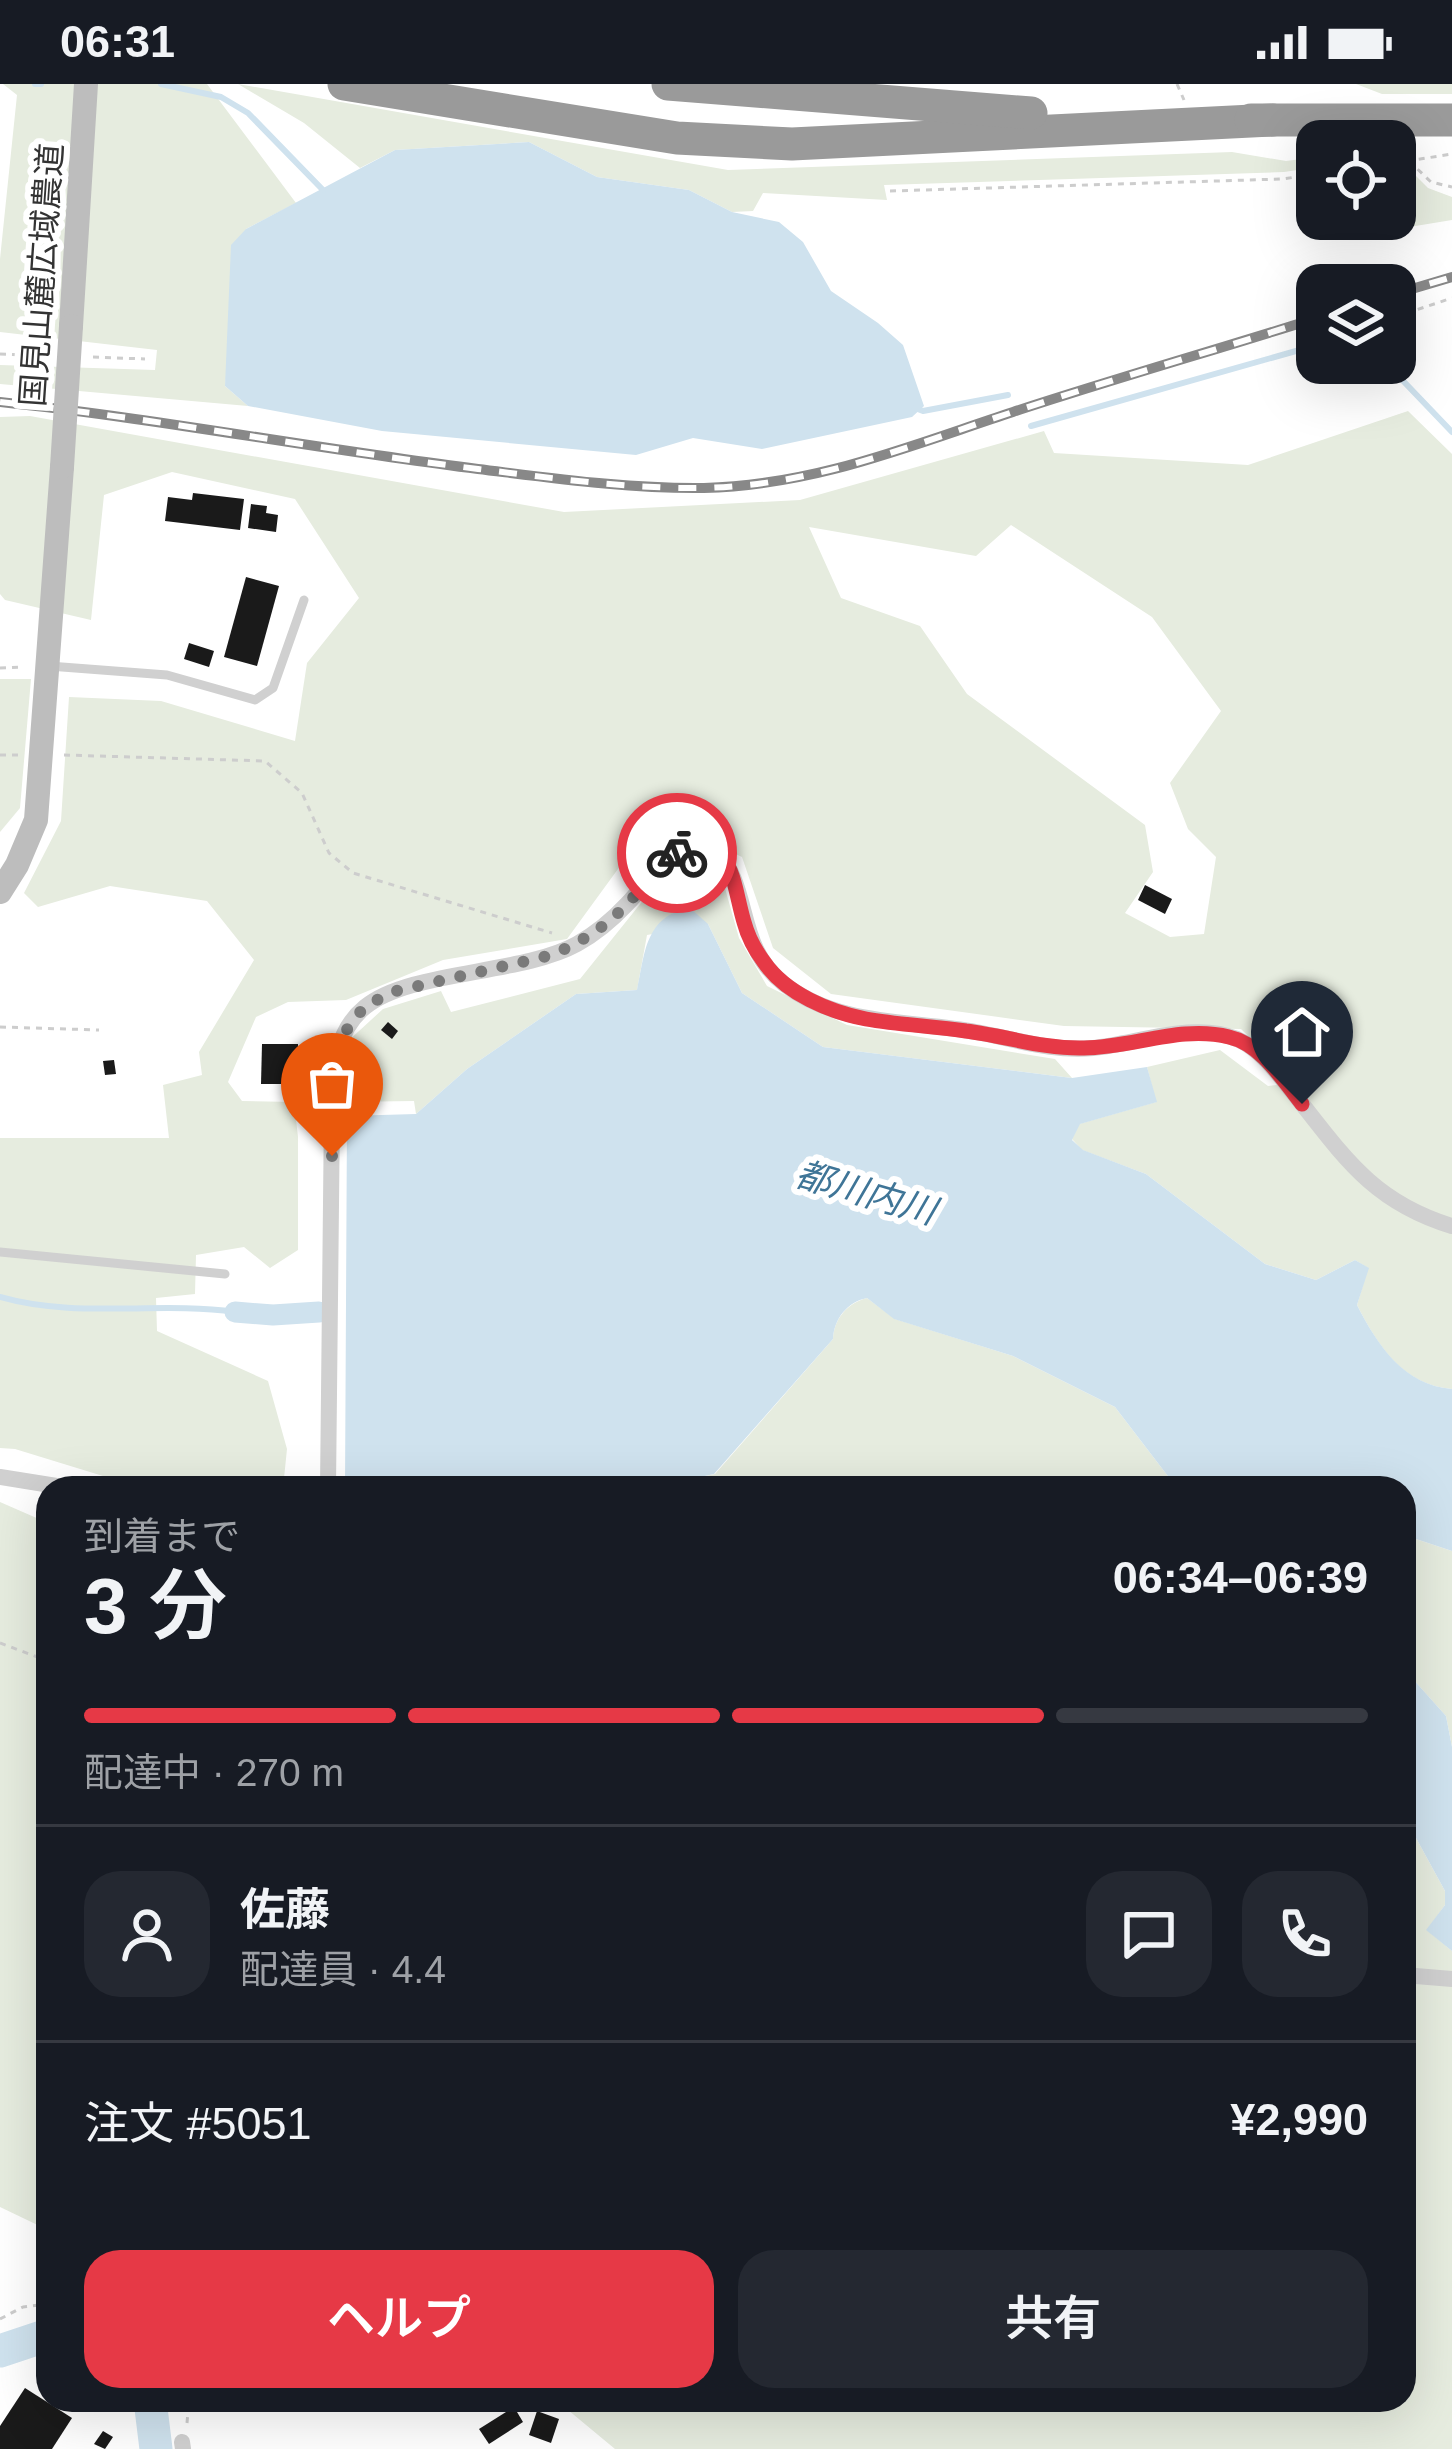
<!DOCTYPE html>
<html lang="ja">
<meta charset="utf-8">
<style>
body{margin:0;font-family:Arial,"Noto Sans JP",sans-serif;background:#242831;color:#f1f3f6;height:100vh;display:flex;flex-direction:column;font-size:45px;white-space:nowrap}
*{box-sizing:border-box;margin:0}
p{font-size:39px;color:#9ea1a6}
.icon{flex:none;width:66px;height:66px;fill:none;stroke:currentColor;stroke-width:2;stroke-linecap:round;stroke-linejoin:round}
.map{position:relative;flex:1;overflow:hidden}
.sheet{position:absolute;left:36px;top:1392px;width:1380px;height:936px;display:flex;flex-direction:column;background:#171b24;border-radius:36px;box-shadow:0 12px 48px #0002}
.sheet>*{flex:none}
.buttons{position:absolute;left:1296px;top:36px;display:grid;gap:24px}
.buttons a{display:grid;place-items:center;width:120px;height:120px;border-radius:24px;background:#171b24;box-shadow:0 12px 48px #0002;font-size:60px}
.pin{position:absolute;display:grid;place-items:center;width:102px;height:102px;color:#fff;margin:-123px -51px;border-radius:50% 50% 50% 0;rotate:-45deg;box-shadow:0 0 12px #0007}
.pin .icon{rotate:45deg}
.courier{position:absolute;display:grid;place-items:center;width:120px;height:120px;margin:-60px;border:9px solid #e63946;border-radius:50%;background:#fff;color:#222;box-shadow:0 3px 15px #0007}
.headline em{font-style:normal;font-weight:600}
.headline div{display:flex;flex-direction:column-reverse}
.headline{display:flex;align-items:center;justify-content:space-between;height:204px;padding:0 48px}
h1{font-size:78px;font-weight:600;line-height:90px}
.bar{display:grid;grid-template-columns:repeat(4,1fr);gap:18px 12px;align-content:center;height:144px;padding:0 48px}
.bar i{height:15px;border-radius:9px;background:#363941}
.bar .active{background:#e63946}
.bar p{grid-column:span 4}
.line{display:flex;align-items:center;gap:30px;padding:0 48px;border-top:3px solid #363941}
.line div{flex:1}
.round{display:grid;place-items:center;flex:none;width:126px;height:126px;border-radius:36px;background:#242831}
.primary-button{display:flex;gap:24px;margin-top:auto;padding:24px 48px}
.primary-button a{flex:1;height:138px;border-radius:36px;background:#e63946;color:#fff;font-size:48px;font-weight:600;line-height:138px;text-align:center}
.primary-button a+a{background:#242831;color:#f1f3f6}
.status{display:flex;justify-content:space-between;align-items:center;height:84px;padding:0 60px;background:#171b24;direction:ltr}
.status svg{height:33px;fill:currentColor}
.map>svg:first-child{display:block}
.green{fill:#e6ecdf;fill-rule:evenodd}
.water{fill:#cfe2ee}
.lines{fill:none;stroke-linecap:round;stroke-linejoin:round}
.stream{stroke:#cfe2ee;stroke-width:6}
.canal{stroke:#cfe2ee;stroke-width:21}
.river{stroke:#cfe2ee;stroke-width:33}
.building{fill:#1a1a1a}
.path{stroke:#cdcdcd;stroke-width:3;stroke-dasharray:6 6;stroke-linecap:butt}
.lane{stroke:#d0d0d0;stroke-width:9}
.street{stroke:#d0d0d0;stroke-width:16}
.secondary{stroke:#bdbdbd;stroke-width:24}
.highway{stroke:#9a9a9a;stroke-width:33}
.rail-casing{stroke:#888;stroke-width:10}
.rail{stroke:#fff;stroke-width:6;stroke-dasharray:18;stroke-linecap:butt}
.secondary-bridge{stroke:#bdbdbd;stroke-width:24}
.done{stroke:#7a7a7a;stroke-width:12;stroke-dasharray:0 21.6}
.route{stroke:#e63946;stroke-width:15}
.labels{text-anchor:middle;stroke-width:12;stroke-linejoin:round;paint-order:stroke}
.street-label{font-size:33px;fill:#333;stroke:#fff}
.water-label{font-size:36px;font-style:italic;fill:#3f7597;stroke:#fff}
</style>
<div class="status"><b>06:31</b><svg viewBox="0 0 49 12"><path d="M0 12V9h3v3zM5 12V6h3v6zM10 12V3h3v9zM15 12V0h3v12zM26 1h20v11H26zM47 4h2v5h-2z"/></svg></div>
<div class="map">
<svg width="1452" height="2365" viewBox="0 0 1452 2365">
<rect width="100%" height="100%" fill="#fff"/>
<g class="green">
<polygon points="3,0 207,0 296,119 246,145 225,302 248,322 0,300 0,281 155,286 157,266 0,248 0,175 17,11"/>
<polygon points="238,0 728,86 1232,68 1286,77 1317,73 1317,83 1284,88 884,101 887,116 763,109 753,127 732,128 689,106 597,93 529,58 395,66 360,84 304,39"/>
<polygon points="1356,0 1452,0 1452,10 1382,10"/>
<polygon points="1408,84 1428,104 1452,113 1452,136 1391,146 1382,135 1395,135 1395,86"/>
<path d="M 1408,327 L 1452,370 L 1452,1305 C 1403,1301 1378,1262 1357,1221 L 1368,1184 L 1355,1176 L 1316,1196 L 1265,1180 L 1146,1090 L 1082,1066 L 1072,1055 L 1079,1040 L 1156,1018 L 1147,983 L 1220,966 L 1268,1002 L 1296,999 L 1241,945 L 1064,942 L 831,910 L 773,864 L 742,773 L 682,745 L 626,774 L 567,855 L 443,876 L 346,916 L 288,918 L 256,933 L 228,998 L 242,1017 L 294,1018 L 298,1053 L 298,1166 L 270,1184 L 244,1163 L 196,1171 L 195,1210 L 156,1214 L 157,1247 L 268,1297 L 287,1365 L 283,1404 L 119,1404 L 116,1396 L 15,1365 L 0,1364 L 0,1054 L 169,1054 L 163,1001 L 202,991 L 199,968 L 254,876 L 207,817 L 110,802 L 38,823 L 24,809 L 61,737 L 69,613 L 161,617 L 295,657 L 307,579 L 359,514 L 295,415 L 172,388 L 104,411 L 91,536 L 5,516 L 0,510 L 0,333 L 30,332 L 564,428 L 800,416 L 1044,347 L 1054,369 L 1248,381 ZM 1011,441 L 1152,533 L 1221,627 L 1170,699 L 1188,745 L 1216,773 L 1204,850 L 1170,853 L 1125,829 L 1153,788 L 1145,741 L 967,610 L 920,542 L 841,514 L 809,443 L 976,472 Z"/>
<polygon points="0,595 31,595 20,724 0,748"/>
<polygon points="700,777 721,790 739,854 767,902 847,941 1055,975 1072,994 823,963 742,909 708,840 647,851 637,906 576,910 467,985 416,1030 414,1017 342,1018 347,958 383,925 441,907 451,928 580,895 665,789"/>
<path d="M 867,1214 L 895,1235 L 1013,1272 L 1115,1323 L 1177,1404 L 684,1404 L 691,1395 L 715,1390 L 833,1255 C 834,1235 847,1219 867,1214 Z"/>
<polygon points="0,1418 48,1439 48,2146 0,2123"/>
<polygon points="1404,1451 1452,1467 1452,1663 1446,1632 1404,1585"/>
<polygon points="1404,1732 1445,1807 1445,1821 1427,1846 1452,1867 1452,2365 615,2365 556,2316 1404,2316"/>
</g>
<g class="water">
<polygon points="529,58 597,93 689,106 732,128 779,138 803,158 831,207 878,239 903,261 924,322 912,333 762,365 693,354 636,371 382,347 248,322 225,302 231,161 246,145 395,66"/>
<path d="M 690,824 L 708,840 L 742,909 L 823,963 L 1072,994 L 1147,983 L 1157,1018 L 1080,1040 L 1072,1056 L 1083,1066 L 1146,1090 L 1265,1180 L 1316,1196 L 1355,1176 L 1369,1184 L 1357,1221 C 1378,1262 1404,1301 1452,1305 L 1452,1467 L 1404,1451 L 1404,1404 L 1177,1404 L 1115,1323 L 1013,1272 L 894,1235 L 867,1214 C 847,1218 834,1235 833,1255 L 714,1390 L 691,1395 L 684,1404 L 345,1404 L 347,1032 L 416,1030 L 467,985 L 576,910 L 637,906 C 645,869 645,832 690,824 Z"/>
<polygon points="1404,1585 1446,1632 1452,1663 1452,1867 1426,1846 1445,1821 1445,1807 1404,1732"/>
</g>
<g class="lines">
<g class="stream">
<polyline points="35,0 41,0"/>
<polyline points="161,0 221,13 248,29 323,106"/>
<polyline points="1386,279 1452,348"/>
<polyline points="915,324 923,327 1008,311"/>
<polyline points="1031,342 1317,261"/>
<path d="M 0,1213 C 76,1235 158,1217 235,1228"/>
</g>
<polyline class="canal" points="235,1228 273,1231 319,1228"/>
<g class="river">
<polyline points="0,2267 48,2251"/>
<polyline points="150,2316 156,2365"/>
</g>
</g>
<g class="building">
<polygon points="193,409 244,415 240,446 165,437 168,413 192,416"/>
<polygon points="251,420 267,422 266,429 278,431 276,448 248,444"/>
<polygon points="246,493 279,502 257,582 224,573"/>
<polygon points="189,559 214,567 209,583 184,575"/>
<polygon points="1145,801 1172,815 1165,830 1138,816"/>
<polygon points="388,938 398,947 392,955 381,946"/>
<polygon points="262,960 298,960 299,1000 261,1000"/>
<polygon points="114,976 116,990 105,991 103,977"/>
<polygon points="25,2304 72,2334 52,2365 0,2365 0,2342"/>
<polygon points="514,2323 523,2338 489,2360 479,2345"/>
<polygon points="537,2327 559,2335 551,2359 529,2351"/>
<polygon points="103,2347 113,2353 105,2365 94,2360"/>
</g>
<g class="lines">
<g class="path">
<polyline points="1177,0 1184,16"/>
<polyline points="1409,77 1431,98 1452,103"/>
<polyline points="1395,79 1452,70"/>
<polyline points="890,107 1282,95 1317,90"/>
<polyline points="1395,233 1452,214"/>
<polyline points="0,270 47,272"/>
<polyline points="93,273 145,275"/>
<polyline points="0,584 24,583"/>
<polyline points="0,671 18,671"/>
<polyline points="64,671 265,677 302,709 329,769 353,789 552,849"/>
<polyline points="0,943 99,946"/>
<polyline points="0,1559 48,1577"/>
<polyline points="0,2235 23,2223 48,2220"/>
<polyline points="187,2339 189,2316"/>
</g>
<g class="lane">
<polyline points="49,582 167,591 255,616 273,604 304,516"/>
<polyline points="0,1168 225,1190"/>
</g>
<g class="street">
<polyline points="0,1393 69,1404"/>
<path d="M 328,1404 L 332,1025 C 334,989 333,949 365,923 C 410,886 521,891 577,860 C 595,850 613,835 627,820 C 657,789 664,758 715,766 C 753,804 734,861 784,900 C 839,943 911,936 976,948 C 1014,955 1053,968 1093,964 C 1137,960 1193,937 1237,955 C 1262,966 1279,991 1295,1011 C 1344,1073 1373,1118 1452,1142"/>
<polyline points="1404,1891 1452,1895"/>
<polyline points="182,2358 183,2365"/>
</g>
<g class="secondary">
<polyline points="71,242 86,0"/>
<polyline points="0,808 17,781 36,736 62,383"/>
</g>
<g class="highway">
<polyline points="344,0 677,54 792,60 1273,36"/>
<polyline points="668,0 1031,29"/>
<polyline points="1251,36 1452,36"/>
</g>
<g class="rail-casing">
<g id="rail">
<polyline points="1395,210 1452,193"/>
<path d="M 0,318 C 160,335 318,365 478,385 C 552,394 629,405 704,404 C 816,401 909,362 1013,328 C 1113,295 1216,266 1317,234"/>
</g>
</g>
<use href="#rail" class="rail"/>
<polyline class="secondary-bridge" points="62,383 71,242"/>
</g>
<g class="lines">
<path class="done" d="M 332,1072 L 335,972 L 345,948 L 364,923 L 392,908 L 548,872 C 579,860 606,843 629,818 C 646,800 656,782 677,769"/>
<path class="route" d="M 677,769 C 733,743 733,803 744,838 C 748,853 755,866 764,878 C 786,910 830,928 866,935 C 899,941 933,942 966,947 C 1006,952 1043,965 1084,964 C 1133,964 1180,941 1229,953 C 1261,960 1283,996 1302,1020"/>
</g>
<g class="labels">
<g class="street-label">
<text transform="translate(41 191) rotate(-86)" y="12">国見山麓広域農道</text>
</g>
<g class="water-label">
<text transform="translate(866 1108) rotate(16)" y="13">都川内川</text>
</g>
</g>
</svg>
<div class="buttons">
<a><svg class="icon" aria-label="locate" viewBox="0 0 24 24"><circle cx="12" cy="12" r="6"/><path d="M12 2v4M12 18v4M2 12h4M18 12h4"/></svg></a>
<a><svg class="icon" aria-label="layers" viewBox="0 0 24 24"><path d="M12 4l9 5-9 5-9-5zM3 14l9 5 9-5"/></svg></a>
</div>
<div class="pin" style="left:332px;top:1072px;background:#ea580c"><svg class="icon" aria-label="bag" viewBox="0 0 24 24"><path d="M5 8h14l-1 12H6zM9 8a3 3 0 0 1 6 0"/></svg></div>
<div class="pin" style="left:1302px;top:1020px;background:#1f2937"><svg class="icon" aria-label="home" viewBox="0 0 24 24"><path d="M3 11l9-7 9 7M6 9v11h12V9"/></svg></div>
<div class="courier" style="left:677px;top:769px"><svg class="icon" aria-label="bike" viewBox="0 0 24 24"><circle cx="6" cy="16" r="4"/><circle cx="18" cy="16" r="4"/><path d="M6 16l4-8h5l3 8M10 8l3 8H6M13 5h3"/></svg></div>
<section class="sheet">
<div class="headline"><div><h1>3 分</h1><p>到着まで</p></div><em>06:34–06:39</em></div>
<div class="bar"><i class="active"></i><i class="active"></i><i class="active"></i><i></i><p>配達中 · 270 m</p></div>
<div class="line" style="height:216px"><a class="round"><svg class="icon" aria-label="person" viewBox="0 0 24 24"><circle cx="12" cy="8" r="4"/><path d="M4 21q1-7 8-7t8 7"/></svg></a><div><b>佐藤</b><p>配達員 · 4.4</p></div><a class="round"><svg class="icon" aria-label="chat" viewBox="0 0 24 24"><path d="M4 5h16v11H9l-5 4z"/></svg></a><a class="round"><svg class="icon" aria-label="phone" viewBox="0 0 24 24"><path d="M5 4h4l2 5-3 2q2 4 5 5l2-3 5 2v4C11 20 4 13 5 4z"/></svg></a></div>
<div class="line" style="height:156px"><div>注文 #5051</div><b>¥2,990</b></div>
<div class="primary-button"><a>ヘルプ</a><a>共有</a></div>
</section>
</div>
